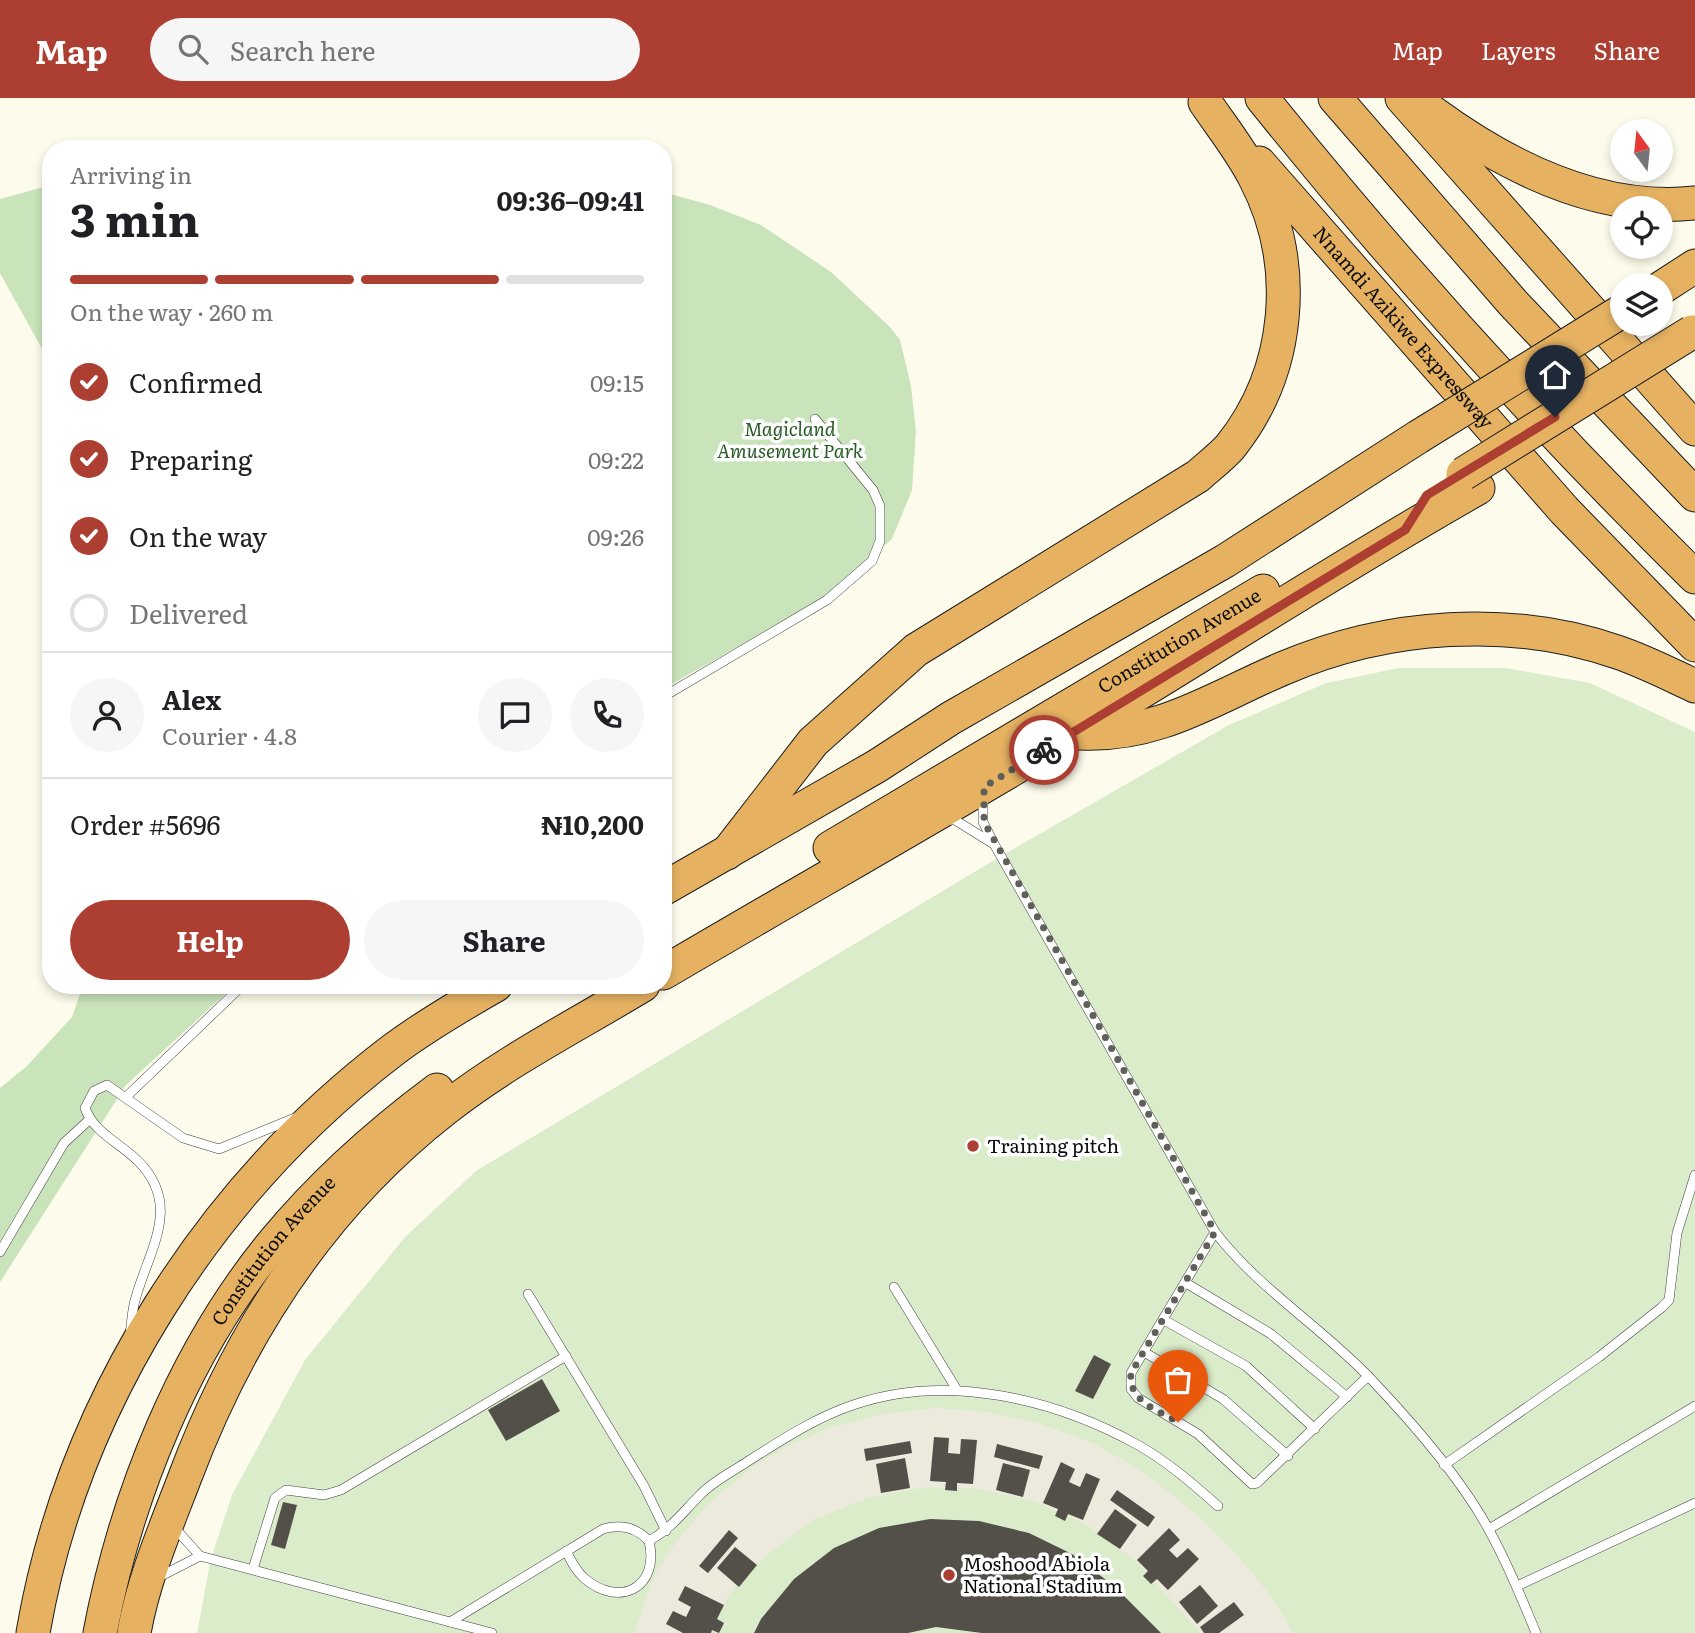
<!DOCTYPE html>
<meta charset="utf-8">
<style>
body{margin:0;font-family:Literata,serif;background:#f6f6f6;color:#202124;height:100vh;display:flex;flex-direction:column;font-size:26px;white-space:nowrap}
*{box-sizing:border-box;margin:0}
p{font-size:23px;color:#757577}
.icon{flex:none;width:38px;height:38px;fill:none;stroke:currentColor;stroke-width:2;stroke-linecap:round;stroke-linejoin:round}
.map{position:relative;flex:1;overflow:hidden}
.side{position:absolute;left:42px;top:42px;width:630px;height:854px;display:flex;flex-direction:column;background:#fff;border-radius:28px;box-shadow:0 4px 10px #0003}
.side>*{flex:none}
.needle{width:46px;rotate:345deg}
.controls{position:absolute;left:1610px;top:21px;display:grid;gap:14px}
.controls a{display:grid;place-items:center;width:63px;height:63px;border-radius:50%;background:#fff;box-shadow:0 4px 10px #0003;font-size:35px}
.pin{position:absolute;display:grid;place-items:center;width:60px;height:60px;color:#fff;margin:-72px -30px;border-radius:50% 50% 50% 0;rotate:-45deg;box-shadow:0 0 7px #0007}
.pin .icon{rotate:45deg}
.courier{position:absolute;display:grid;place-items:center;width:70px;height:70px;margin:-35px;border:5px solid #ad3f32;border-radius:50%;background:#fff;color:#222;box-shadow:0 2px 9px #0007}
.head em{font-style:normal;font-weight:700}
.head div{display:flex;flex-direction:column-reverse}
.head{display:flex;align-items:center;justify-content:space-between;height:119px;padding:0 28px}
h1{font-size:46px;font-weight:700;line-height:52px}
.bar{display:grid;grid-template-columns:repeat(4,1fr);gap:10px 7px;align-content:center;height:84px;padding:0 28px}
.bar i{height:9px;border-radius:5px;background:#e0e0e0}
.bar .current{background:#ad3f32}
.bar p{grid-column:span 4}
.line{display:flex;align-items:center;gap:18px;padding:0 28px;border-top:2px solid #e0e0e0}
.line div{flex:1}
.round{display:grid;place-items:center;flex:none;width:74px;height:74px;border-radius:37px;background:#f6f6f6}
ol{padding:0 28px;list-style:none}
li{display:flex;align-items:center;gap:21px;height:77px}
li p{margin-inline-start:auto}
li .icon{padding:7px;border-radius:50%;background:#ad3f32;color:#fff;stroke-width:4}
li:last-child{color:#757577}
li i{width:38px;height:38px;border:4px solid #e0e0e0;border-radius:50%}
.primary-button{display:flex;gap:14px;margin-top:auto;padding:14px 28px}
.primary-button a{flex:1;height:80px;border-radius:42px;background:#ad3f32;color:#fff;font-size:28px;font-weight:700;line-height:80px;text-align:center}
.primary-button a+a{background:#f6f6f6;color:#202124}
header{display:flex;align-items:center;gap:42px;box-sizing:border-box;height:98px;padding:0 35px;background:#ad3f32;color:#fff}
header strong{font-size:33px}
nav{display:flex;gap:38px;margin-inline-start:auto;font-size:24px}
.search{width:490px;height:63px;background:#f6f6f6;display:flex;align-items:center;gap:18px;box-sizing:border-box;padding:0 24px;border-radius:38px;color:#757577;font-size:26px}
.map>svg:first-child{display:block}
.green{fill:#c9e4ba}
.pitch{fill:#dbecca}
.plaza{fill:#eceadd}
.building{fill:#534f49}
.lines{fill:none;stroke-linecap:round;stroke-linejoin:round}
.lane-casing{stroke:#3f3f3f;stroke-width:10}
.highway-casing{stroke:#1d1d1d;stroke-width:35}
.lane{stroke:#fff;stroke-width:9}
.highway{stroke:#e6b262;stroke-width:33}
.highway-bridge-casing{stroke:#1d1d1d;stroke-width:35;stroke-linecap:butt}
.highway-bridge{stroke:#e6b262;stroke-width:33}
.done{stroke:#60605a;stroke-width:7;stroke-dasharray:0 12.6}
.route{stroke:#ad3f32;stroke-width:9}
.poi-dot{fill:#ad3f32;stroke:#fff;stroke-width:2.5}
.labels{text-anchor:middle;stroke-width:7;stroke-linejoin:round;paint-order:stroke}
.street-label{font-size:19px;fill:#0c0c0c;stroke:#fff}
.park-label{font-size:19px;font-style:italic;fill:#265c23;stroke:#fff}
.poi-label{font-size:19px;fill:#0c0c0c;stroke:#fff;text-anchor:start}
</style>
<header>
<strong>Map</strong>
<div class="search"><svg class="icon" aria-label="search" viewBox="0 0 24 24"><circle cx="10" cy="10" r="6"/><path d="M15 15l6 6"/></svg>Search here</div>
<nav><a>Map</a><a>Layers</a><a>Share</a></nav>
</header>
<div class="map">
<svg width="1695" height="1535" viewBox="0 0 1695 1535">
<rect width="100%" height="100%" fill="#fdfcec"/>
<g class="green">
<polygon points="51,87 51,267 0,175 0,101"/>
<polygon points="663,94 710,107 761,127 831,174 890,229 900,242 911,288 916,333 912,392 892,441 821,502 663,591"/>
<polygon points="83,887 235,887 126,987 0,1184 0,990 27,968 72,919"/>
</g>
<polygon class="pitch" points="1399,570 1506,570 1590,585 1695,634 1695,1535 197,1535 211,1460 232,1397 305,1262 405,1139 476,1073 1001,758 1229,627 1326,585"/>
<polygon class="plaza" points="936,1310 988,1314 1041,1326 1095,1346 1143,1374 1196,1416 1235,1454 1274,1502 1293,1535 1201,1535 1133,1460 1087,1427 1036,1404 981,1391 925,1389 868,1400 813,1422 765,1458 730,1495 708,1535 634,1535 656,1474 679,1440 712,1402 753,1369 789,1347 833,1329 881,1316"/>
<g class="building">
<polygon points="1094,1257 1111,1266 1093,1301 1075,1293"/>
<polygon points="542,1281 560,1313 506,1343 488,1312"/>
<polygon points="934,1339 949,1340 948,1355 960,1356 961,1341 977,1342 973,1386 957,1385 957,1393 945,1392 946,1384 930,1383"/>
<polygon points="910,1343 912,1355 866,1363 864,1351"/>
<polygon points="997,1346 1043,1358 1039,1371 994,1359"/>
<polygon points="905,1360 910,1390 881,1395 876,1366"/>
<polygon points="1061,1364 1075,1371 1069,1384 1080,1389 1086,1375 1100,1381 1083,1422 1068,1416 1065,1423 1055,1418 1058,1411 1043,1405"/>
<polygon points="1003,1365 1030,1372 1023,1399 996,1392"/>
<polygon points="1117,1392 1155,1419 1148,1429 1110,1402"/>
<polygon points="283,1404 297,1407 285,1451 271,1447"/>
<polygon points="1115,1411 1137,1427 1120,1451 1097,1436"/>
<polygon points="930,1421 979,1423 1029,1435 1072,1456 1114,1488 1161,1535 982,1535 936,1529 908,1535 754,1535 761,1521 794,1481 834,1450 879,1430"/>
<polygon points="1169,1430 1180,1442 1169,1452 1177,1460 1188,1450 1199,1461 1168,1492 1157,1481 1151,1486 1143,1478 1148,1473 1137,1462"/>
<polygon points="729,1432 738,1440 708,1475 699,1468"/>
<polygon points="735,1449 757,1467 739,1489 717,1470"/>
<polygon points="1200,1487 1218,1508 1197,1526 1179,1504"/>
<polygon points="685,1488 724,1507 717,1521 724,1525 719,1535 712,1532 711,1535 683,1535 666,1526 673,1513 686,1519 691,1509 678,1502"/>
<polygon points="1234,1504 1244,1517 1219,1535 1204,1535 1200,1529"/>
</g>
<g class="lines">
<g class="lane-casing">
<g id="lane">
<polyline points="663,599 827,502 872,463 880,443 880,408 873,392 815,321"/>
<path d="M 983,698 L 983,724 L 994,746 L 1215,1134 C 1259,1191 1320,1228 1369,1279 C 1409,1321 1463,1383 1490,1434 C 1508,1466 1522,1501 1536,1535"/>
<polyline points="947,722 955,722 992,745"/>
<polyline points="126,999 243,887"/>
<polyline points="1215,1134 1131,1275 1131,1291 1138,1300 1198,1336 1252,1386 1257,1385 1368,1278"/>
<polyline points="0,1154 64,1045 89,1022"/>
<polyline points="1186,1185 1271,1236 1347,1299"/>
<polyline points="894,1189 957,1292"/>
<polyline points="528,1196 644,1388 666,1433"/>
<polyline points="1164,1222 1246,1268 1315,1331"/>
<path d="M 130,1236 C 132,1224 132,1210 136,1199 C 150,1150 182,1107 138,1063 C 120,1045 94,1035 85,1010 L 94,993 L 107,987 L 183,1040 L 219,1051 L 295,1020"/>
<polyline points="1144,1254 1223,1301 1288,1358"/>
<polyline points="1444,1367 1599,1259 1661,1210 1669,1202 1677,1135 1695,1077"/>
<polyline points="173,1428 200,1458"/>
<polyline points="1489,1431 1695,1308"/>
<path d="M 566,1453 C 571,1463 576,1473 584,1480 C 620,1511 660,1489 649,1443"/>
<polyline points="253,1471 275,1400 286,1392 324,1397 341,1392 566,1258"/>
<polyline points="159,1479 200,1458 492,1535"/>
<polyline points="1517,1488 1695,1405"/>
<path d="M 450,1524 L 603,1431 C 621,1426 636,1429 649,1443 C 673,1429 681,1416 700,1397 C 710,1386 726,1377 739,1369 C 775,1346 815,1319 856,1306 C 948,1275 1055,1301 1138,1347 C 1168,1364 1193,1386 1218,1408"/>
</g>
</g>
<g class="highway-casing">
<g id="highway">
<path d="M 1262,0 C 1397,168 1542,328 1695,479"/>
<polyline points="1335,0 1513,205 1695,397"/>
<polyline points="1402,0 1695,331"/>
<path d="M 1432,14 C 1507,69 1600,115 1695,105"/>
<path id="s1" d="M 1259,65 L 1564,412 L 1695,547"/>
<polyline points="1661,190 1695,168"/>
<path d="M 1080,635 C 1159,639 1215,599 1284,570 C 1387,526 1511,517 1617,554 C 1644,563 1669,576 1695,588"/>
<path id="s2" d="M 830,750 L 1263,493"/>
<path d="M 727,755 L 813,644 L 916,552 L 1198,378 C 1208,369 1221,359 1230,349 C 1291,273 1300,166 1255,80 C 1242,54 1222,29 1205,4"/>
<polyline points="663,791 877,668 951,620 1225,463 1418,339"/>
<path d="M 663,875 C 794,798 926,723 1057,645 C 1198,561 1335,471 1478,390"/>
<path d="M 33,1535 C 72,1306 209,1092 393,952 C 425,928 461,907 496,887"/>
<path id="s3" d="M 100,1535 C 126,1398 184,1253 274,1144 C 321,1087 378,1036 437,992"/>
<path d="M 134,1535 C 143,1482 166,1429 185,1379 C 240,1233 322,1107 445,1011 C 506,963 577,927 643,887"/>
</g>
</g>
<use href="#lane" class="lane"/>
<use href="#highway" class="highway"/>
<g class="highway-bridge-casing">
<g id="highway-bridge">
<polyline points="1418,339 1622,213"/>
<polyline points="1463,376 1692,234"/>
</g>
</g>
<use href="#highway-bridge" class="highway-bridge"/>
</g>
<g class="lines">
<path class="done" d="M 1044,652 L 984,689 L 984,724 L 1215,1134 L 1131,1275 C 1128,1303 1157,1312 1178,1324"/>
<polyline class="route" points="1044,652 1405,432 1427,397 1555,319"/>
</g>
<g class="poi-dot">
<circle cx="973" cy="1048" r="7"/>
<circle cx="949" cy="1477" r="7"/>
</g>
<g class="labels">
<g class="street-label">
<text dy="7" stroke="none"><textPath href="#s1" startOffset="219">Nnamdi Azikiwe Expressway</textPath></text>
<text dy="7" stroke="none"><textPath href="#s2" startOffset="406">Constitution Avenue</textPath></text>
<text dy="7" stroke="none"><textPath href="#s3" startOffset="425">Constitution Avenue</textPath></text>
</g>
<g class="park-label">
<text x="790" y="338">Magicland<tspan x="790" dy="22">Amusement Park</tspan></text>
</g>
<g class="poi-label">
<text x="987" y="1055">Training pitch</text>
<text x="963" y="1473">Moshood Abiola<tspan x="963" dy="22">National Stadium</tspan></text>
</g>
</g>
</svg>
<div class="controls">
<a><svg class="needle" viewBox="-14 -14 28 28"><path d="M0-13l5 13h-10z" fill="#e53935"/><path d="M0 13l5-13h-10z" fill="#757577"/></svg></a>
<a><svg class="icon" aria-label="locate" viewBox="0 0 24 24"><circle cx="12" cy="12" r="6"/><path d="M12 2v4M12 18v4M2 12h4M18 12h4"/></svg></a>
<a><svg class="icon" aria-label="layers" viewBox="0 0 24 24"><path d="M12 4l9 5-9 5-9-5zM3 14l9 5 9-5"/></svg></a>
</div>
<div class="pin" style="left:1178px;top:1324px;background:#ea580c"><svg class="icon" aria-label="bag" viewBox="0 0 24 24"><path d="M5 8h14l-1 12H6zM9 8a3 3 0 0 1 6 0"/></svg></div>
<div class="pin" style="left:1555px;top:319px;background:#1f2937"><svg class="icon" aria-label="home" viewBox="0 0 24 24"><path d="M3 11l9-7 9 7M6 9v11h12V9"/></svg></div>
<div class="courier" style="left:1044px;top:652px"><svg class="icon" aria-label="bike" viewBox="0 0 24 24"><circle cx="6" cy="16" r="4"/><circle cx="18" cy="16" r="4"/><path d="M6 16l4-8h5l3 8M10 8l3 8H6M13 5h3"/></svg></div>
<section class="side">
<div class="head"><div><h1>3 min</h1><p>Arriving in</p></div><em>09:36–09:41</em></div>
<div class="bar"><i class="current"></i><i class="current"></i><i class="current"></i><i></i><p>On the way · 260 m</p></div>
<ol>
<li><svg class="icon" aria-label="check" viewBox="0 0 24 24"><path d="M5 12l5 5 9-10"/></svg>Confirmed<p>09:15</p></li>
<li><svg class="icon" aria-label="check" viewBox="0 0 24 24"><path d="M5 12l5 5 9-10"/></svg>Preparing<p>09:22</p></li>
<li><svg class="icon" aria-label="check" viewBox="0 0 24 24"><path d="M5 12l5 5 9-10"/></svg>On the way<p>09:26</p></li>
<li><i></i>Delivered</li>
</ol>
<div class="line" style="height:126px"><a class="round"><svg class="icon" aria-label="person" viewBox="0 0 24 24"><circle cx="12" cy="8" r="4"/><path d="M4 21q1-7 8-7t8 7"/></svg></a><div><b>Alex</b><p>Courier · 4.8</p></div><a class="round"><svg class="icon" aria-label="chat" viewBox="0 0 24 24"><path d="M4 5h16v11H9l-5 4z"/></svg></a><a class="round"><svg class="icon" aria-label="phone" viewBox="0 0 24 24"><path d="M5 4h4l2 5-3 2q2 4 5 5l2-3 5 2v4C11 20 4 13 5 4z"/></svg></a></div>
<div class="line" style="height:91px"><div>Order #5696</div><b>₦10,200</b></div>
<div class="primary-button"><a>Help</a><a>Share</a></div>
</section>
</div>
